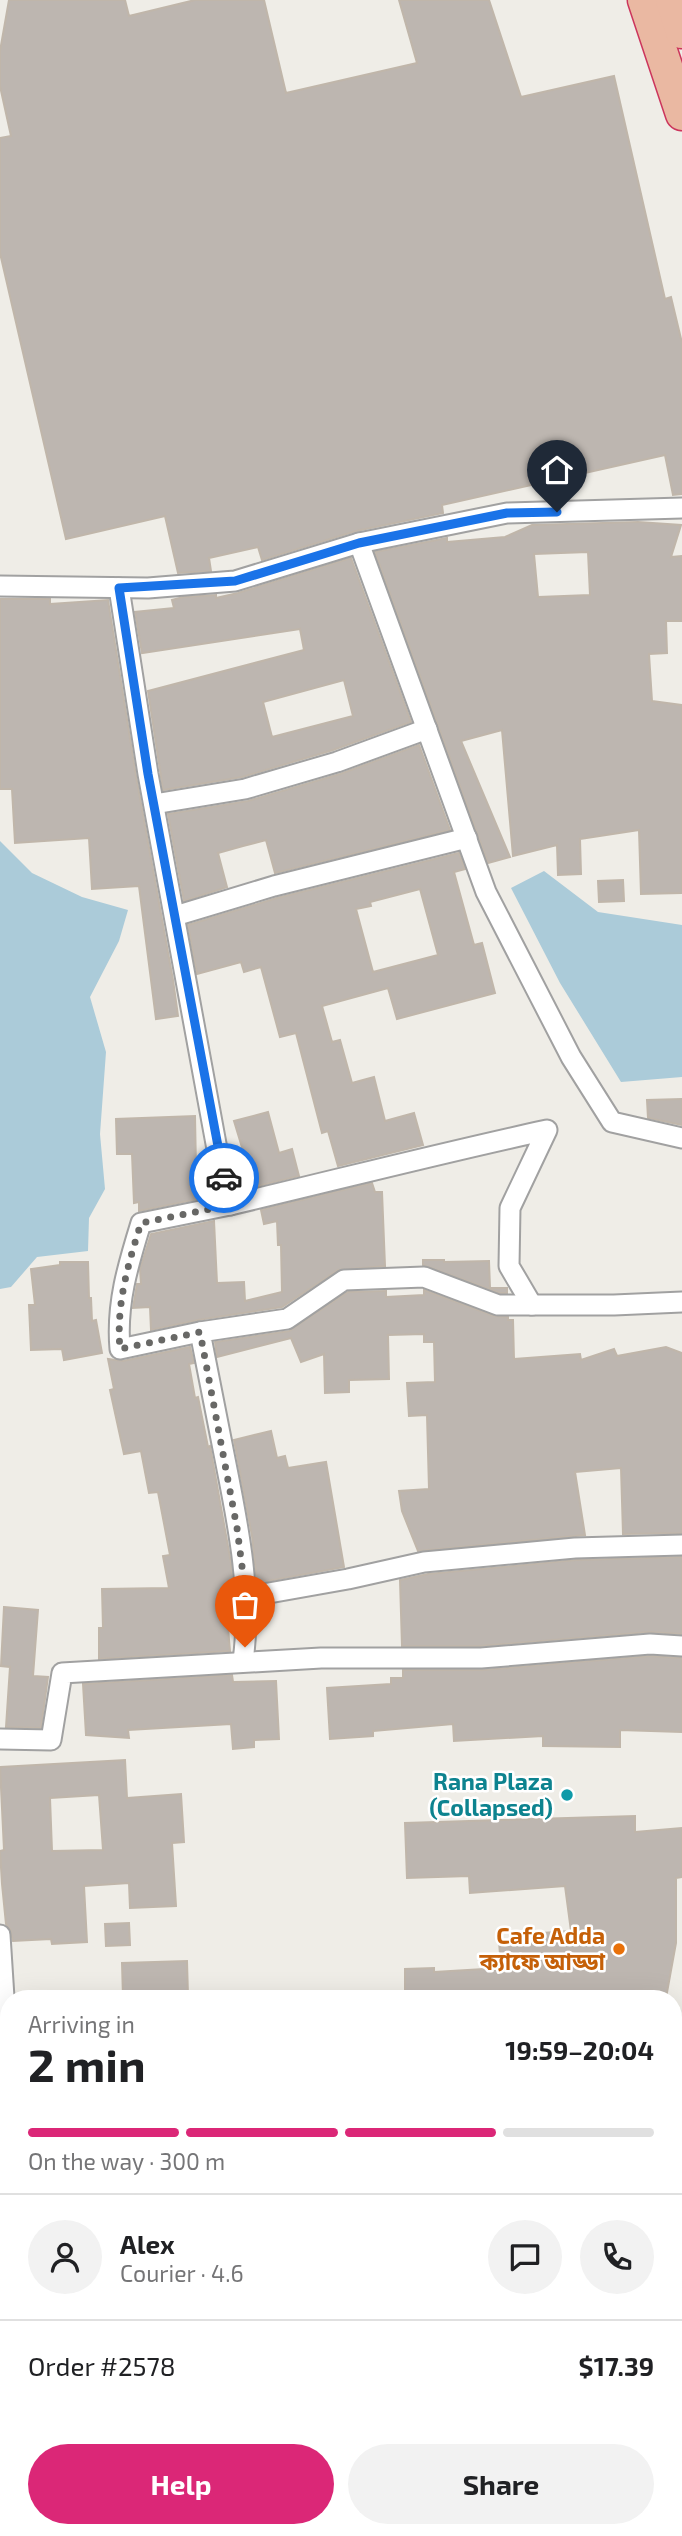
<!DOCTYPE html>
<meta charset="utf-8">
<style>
body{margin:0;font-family:"Exo 2","Noto Sans Bengali",sans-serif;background:#f2f2f2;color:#202124;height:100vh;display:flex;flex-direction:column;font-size:26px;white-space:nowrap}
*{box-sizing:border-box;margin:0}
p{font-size:23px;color:#757577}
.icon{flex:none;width:38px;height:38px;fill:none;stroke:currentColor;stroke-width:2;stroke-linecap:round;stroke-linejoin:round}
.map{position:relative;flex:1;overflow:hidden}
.panel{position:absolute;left:0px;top:1990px;width:682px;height:548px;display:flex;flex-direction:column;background:#fff;border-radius:28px 28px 0 0;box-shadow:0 7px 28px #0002}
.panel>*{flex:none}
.pin{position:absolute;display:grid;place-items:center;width:60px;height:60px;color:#fff;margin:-72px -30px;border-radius:50% 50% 50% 0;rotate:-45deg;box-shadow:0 0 7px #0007}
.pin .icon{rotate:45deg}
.courier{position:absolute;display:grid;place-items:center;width:70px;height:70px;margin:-35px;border:5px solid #1a73e8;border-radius:50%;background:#fff;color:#222;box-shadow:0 2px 9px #0007}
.overview em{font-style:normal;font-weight:700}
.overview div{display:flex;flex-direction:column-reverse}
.overview{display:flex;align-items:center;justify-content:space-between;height:119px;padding:0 28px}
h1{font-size:46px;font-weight:700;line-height:52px}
.bar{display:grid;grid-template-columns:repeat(4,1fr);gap:10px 7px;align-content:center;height:84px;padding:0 28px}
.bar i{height:9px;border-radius:5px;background:#e0e0e0}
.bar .selected{background:#db2777}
.bar p{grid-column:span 4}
.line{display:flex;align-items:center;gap:18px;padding:0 28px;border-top:2px solid #e0e0e0}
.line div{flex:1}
.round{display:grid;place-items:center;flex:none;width:74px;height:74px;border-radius:37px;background:#f2f2f2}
.cta{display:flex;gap:14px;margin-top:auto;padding:14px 28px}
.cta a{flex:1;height:80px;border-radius:42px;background:#db2777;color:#fff;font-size:28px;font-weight:700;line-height:80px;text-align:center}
.cta a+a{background:#f2f2f2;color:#202124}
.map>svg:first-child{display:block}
.water{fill:#abcbd9}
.building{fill:#bdb6b0;stroke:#c0b6aa;stroke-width:2;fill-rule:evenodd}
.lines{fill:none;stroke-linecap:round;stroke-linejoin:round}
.minor-casing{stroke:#a1a1a1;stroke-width:23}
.tertiary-casing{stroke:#a1a1a1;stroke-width:26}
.trunk-casing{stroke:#cc355c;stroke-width:35}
.minor{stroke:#fff;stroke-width:19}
.tertiary{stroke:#fff;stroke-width:23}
.trunk{stroke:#eab8a2;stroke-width:32}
.done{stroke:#686866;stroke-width:7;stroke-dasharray:0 12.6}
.route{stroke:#1a73e8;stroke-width:9}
.culture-dot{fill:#0f9aa8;stroke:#fff;stroke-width:2.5}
.food-dot{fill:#e8710a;stroke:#fff;stroke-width:2.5}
.labels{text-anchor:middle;stroke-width:5;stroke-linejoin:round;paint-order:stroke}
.culture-label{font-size:23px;font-weight:bold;fill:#0d838f;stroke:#fff;text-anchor:end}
.food-label{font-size:23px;font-weight:bold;fill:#c56008;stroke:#fff;text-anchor:end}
</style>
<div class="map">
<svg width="682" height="2536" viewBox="0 0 682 2536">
<rect width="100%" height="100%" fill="#efede7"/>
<g class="water">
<polygon points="0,841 32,873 82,897 128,910 119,941 90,997 106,1052 100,1134 105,1189 89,1218 88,1251 37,1257 11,1287 0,1289"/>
<polygon points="544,871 598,912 682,925 682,1077 621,1082 560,983 511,888"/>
</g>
<g class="building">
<polygon points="9,0 125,0 129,16 195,0 264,0 286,93 417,63 399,0 489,0 521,97 614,76 665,299 671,297 682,343 682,494 673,495 665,455 442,505 443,513 356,531 262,560 258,547 209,558 211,571 178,573 165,516 66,539 0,253 0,138 11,136 0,86 0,51"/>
<path d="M 638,522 L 681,525 L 671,557 L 682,556 L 682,621 L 666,621 L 667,653 L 649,654 L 652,701 L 682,705 L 682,893 L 641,894 L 639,830 L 580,839 L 581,874 L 558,875 L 557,845 L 513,856 L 502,730 L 461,741 L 510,857 L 488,863 L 375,552 L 447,538 L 447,542 L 505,537 L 532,525 ZM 588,552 L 590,595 L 538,597 L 534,554 Z"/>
<path d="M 351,558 L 411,722 L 333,750 L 242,777 L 163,790 L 148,691 L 304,650 L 300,629 L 142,653 L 135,612 L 174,608 L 172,600 L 183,597 L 216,595 L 216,598 L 238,593 ZM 344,680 L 353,716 L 272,737 L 263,702 Z"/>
<polygon points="0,599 50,599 50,604 108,600 136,776 173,980 178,1016 156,1019 139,886 92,889 89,838 15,843 12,789 0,789"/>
<polygon points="419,745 450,830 275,873 266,840 243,846 218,853 227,887 184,901 168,814 248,801 340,774"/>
<path d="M 459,853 L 465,869 L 454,872 L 474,945 L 482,943 L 495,993 L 397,1019 L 388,988 L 322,1006 L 332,1042 L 340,1040 L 352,1083 L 374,1077 L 385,1121 L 414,1113 L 423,1145 L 338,1166 L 328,1131 L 322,1133 L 296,1033 L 280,1037 L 261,967 L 244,972 L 241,962 L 197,974 L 188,925 L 277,898 ZM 420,889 L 438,955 L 373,972 L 356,909 L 371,906 L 370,902 Z"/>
<polygon points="623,880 624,901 599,902 598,881"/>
<polygon points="682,1099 682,1125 648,1118 647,1100"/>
<polygon points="268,1112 279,1153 292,1149 299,1176 254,1187 234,1121"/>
<polygon points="195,1116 196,1168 208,1168 213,1196 139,1211 139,1202 134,1203 132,1154 117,1154 116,1119"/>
<polygon points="372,1183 375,1192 382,1192 385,1266 338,1270 282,1307 198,1320 151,1330 150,1307 133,1308 137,1284 141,1284 140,1269 151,1234 214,1221 217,1283 244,1282 245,1301 282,1292 281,1245 278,1245 277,1221 264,1224 261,1210"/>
<polygon points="423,1260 444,1260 444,1262 489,1261 490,1288 507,1288 507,1293 500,1293 423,1265"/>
<polygon points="60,1262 88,1262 89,1298 91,1298 92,1321 96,1320 102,1353 64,1360 62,1349 31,1350 29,1305 35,1305 31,1269 60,1265"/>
<polygon points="424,1290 494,1316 508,1317 508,1320 513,1320 514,1359 580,1354 581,1360 614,1349 617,1356 666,1347 682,1353 682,1533 623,1534 621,1468 575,1472 585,1535 418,1551 402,1511 399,1491 429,1489 427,1415 409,1416 407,1383 435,1382 434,1342 424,1342 424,1334 388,1335 389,1379 349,1380 349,1392 325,1393 324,1354 301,1362 291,1338 217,1357 215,1342 289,1331 348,1292 386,1291 386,1297 424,1295"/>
<polygon points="190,1347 194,1363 189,1364 195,1398 198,1397 208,1447 210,1446 231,1563 233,1591 231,1591 231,1628 228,1628 230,1651 99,1659 99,1628 103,1628 102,1589 169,1588 163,1556 170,1555 158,1492 149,1493 141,1451 124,1454 110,1390 114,1389 108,1359 123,1361"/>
<polygon points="271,1431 277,1458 285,1456 288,1468 326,1462 344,1567 257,1583 252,1536 234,1440"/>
<polygon points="682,1557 682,1634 649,1632 480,1646 402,1646 400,1580 428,1574 576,1560"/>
<polygon points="4,1607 38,1610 33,1676 48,1677 41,1728 6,1727 10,1667 1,1666"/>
<polygon points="650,1656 682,1658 682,1732 620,1730 620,1747 543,1746 543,1736 454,1741 453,1724 373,1731 373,1736 330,1739 327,1688 391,1684 391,1678 403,1678 403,1670 482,1670"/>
<polygon points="232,1675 233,1682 276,1681 279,1739 254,1740 254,1747 233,1749 231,1724 128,1730 129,1738 86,1735 83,1684"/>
<path d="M 125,1760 L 127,1798 L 181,1794 L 184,1842 L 172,1843 L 176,1906 L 130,1908 L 129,1883 L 84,1886 L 87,1942 L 52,1944 L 51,1939 L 13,1941 L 10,1929 L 6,1924 L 2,1884 L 0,1851 L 4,1850 L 0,1767 ZM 99,1795 L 103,1850 L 52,1851 L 50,1798 Z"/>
<polygon points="635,1816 635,1832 682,1828 682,1877 676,1878 676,1943 666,1998 405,1998 405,1969 434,1968 434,1972 501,1968 499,1941 528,1940 528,1934 571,1931 565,1886 470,1893 469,1876 407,1878 405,1823"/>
<polygon points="129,1923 130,1945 106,1946 105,1924"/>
<polygon points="187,1961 188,1996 123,1997 122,1963"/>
</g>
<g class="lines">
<g class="minor-casing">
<g id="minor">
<polyline points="359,543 486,892 571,1057 612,1122 682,1138"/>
<polyline points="0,586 148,588 235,581 359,543 507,513 682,508"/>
<path d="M 119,588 L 148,774 L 219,1160 L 230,1205 L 141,1223 C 128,1265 116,1304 120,1349 L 200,1332"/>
<polyline points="154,804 245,789 337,762 427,729"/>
<polyline points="175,916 274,886 467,838"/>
<path d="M 230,1205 C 336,1180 441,1153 547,1130 L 510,1208 L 509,1266 L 532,1305"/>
<polyline points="246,1597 348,1579 424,1562 575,1548 682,1545"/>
<path d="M 243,1661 C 252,1595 239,1529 226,1464 C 217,1420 209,1376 200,1332 L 287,1319 L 344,1280 L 424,1277 L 498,1305 L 614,1305 L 682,1302"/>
<polyline points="0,1739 51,1740 62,1673 321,1658 481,1658 650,1644 682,1646"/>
<polyline points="0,1935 5,2013 9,2029"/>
<polyline points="674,2094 682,2093"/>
<polyline points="674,2419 682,2417"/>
</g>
</g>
<g class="tertiary-casing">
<polyline id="tertiary" points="80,2536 155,2530 230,2529"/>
</g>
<g class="trunk-casing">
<g id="trunk">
<polyline points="644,0 682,114"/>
<polyline points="672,0 682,32"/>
<polyline points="674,2159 682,2129"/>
<polyline points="674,2285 682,2256"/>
<polyline points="560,2536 562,2529"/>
<polyline points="600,2536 602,2529"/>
</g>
</g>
<use href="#minor" class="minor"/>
<use href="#tertiary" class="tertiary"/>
<use href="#trunk" class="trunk"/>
</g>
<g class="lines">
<path class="done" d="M 224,1178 L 230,1205 L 141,1223 C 128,1265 116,1304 120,1349 L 200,1332 L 237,1528 L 246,1597 L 245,1647"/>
<polyline class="route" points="224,1178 148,774 119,588 235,581 359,543 507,513 557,512"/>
</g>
<circle class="culture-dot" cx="567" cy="1795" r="7"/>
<circle class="food-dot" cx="619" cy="1949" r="7"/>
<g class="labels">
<g class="culture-label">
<text x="553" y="1790">Rana Plaza<tspan x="553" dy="26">(Collapsed)</tspan></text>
</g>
<g class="food-label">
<text x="605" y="1944">Cafe Adda<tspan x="605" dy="26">ক্যাফে আড্ডা</tspan></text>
</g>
</g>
</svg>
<div class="pin" style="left:245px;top:1647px;background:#ea580c"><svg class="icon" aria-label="bag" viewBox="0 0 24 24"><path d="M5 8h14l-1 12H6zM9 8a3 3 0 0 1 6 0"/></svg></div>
<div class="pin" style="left:557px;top:512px;background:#1f2937"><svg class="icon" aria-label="home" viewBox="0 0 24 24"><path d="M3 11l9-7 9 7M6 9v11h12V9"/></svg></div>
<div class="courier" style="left:224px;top:1178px"><svg class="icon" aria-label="car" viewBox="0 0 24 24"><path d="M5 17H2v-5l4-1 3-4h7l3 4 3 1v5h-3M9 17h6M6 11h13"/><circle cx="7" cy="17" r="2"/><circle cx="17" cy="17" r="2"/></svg></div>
<section class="panel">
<div class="overview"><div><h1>2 min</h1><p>Arriving in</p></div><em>19:59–20:04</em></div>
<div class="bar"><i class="selected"></i><i class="selected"></i><i class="selected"></i><i></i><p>On the way · 300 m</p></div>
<div class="line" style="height:126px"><a class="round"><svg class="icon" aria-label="person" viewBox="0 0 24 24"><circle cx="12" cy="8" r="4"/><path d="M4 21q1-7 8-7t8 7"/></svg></a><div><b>Alex</b><p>Courier · 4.6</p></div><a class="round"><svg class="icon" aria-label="chat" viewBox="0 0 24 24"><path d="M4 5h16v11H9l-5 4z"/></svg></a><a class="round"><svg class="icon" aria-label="phone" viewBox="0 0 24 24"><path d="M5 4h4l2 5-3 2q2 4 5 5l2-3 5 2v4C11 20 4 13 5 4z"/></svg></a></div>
<div class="line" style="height:91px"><div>Order #2578</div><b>$17.39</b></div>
<div class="cta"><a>Help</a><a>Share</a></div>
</section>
</div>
